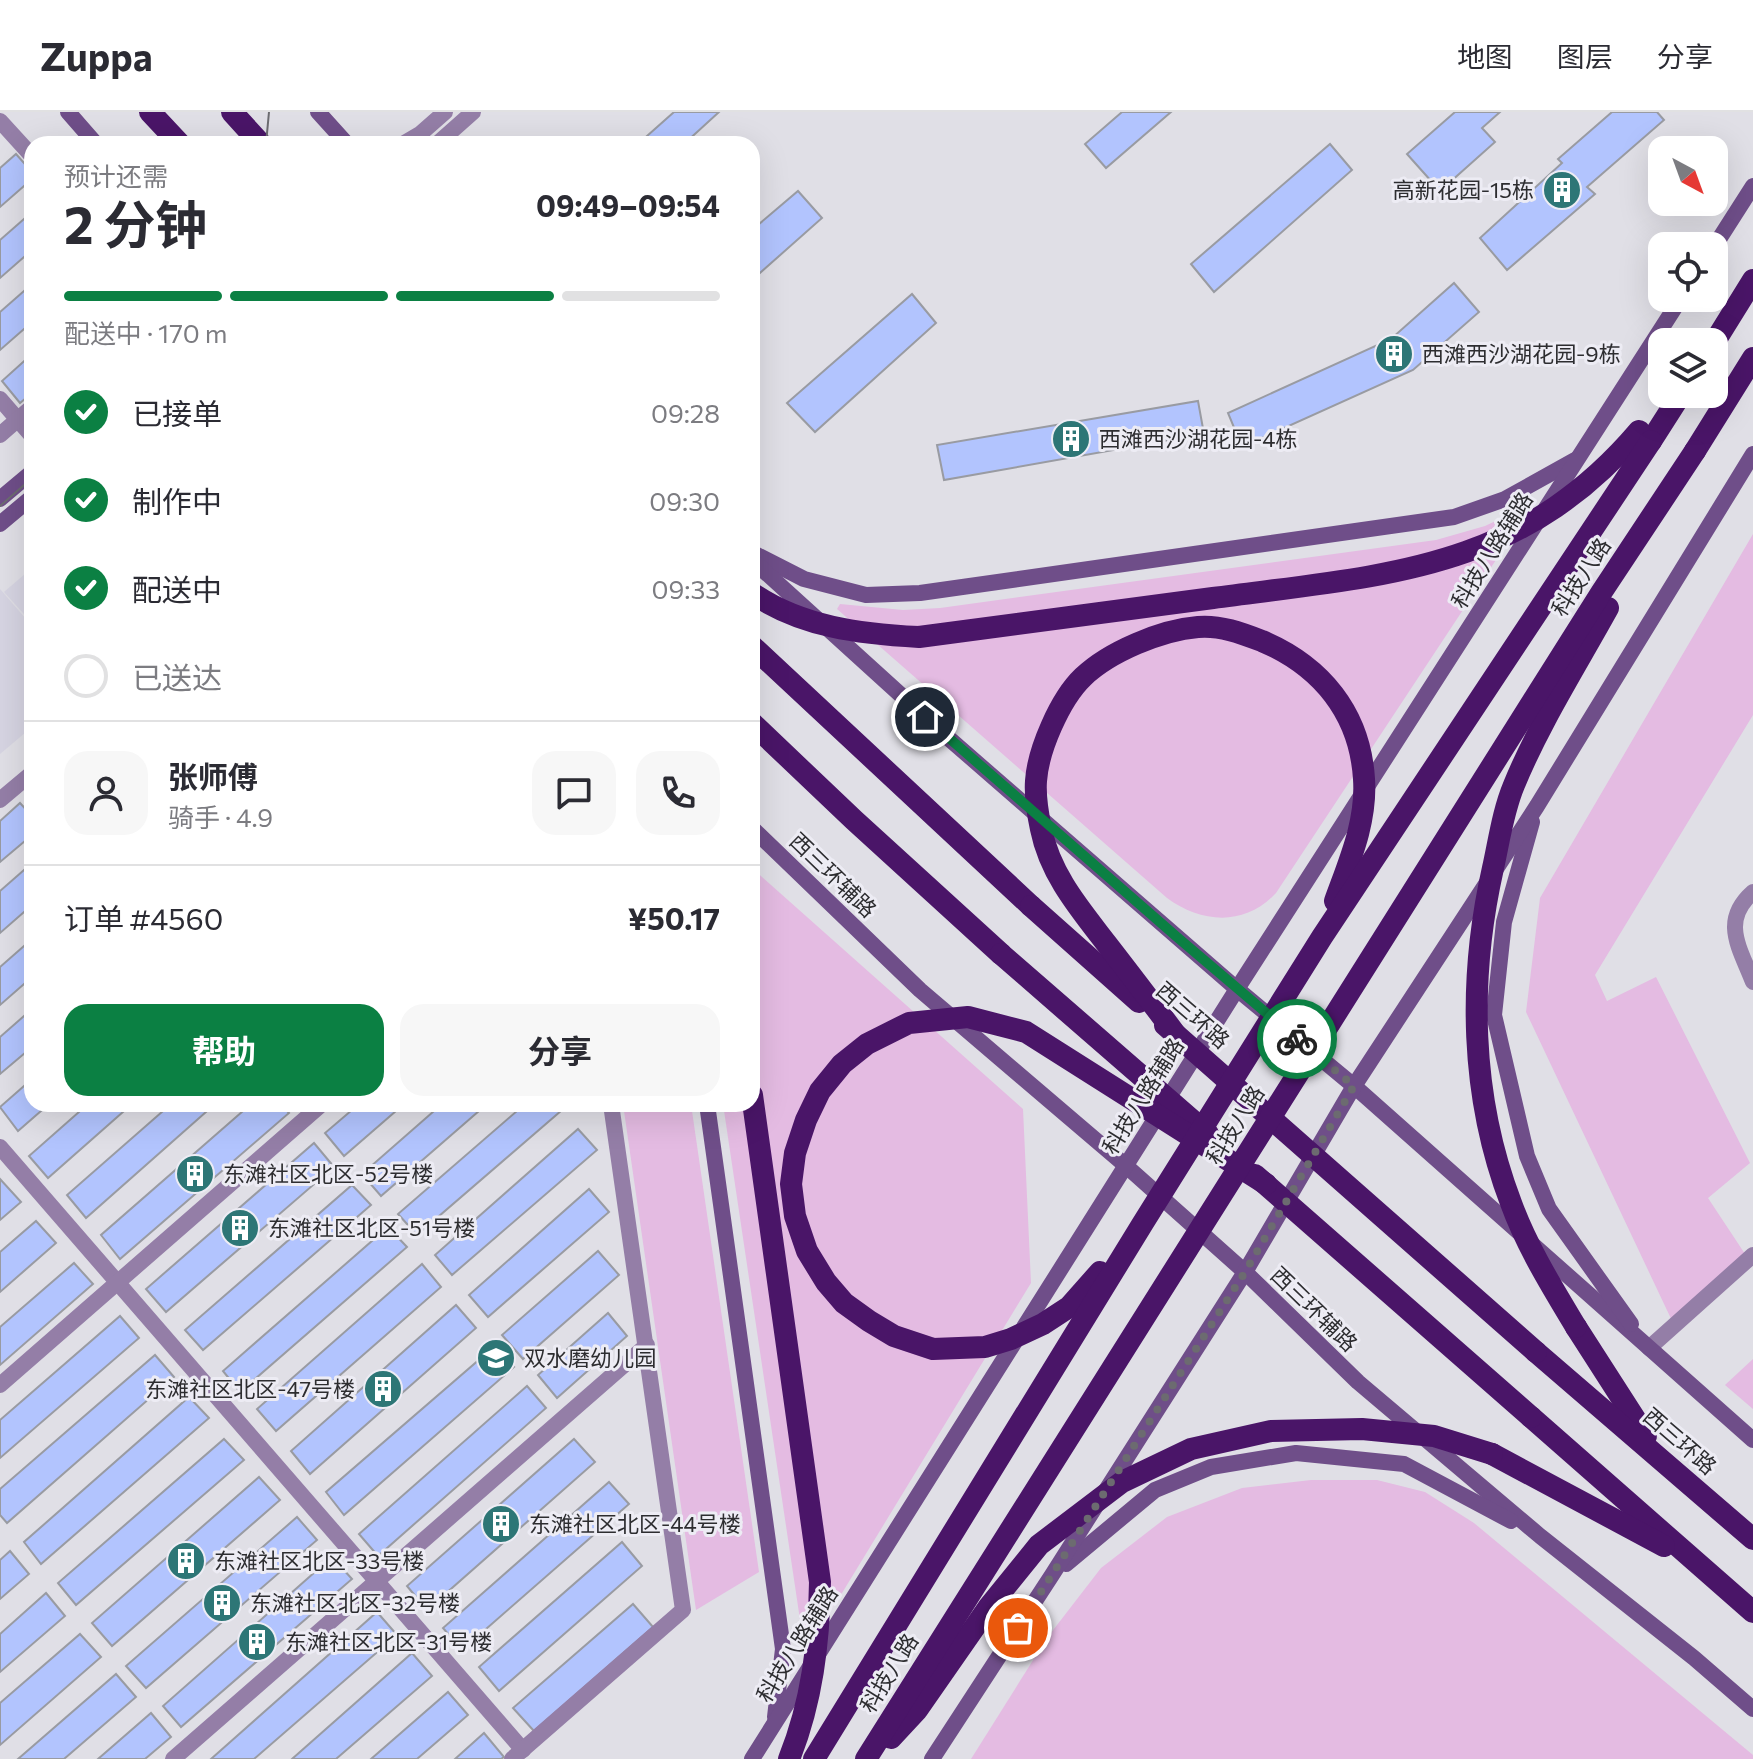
<!DOCTYPE html>
<html lang="zh">
<meta charset="utf-8">
<style>
body{margin:0;font-family:Commissioner,"Noto Sans SC",sans-serif;background:#f7f7f7;color:#2b2b33;height:100vh;display:flex;flex-direction:column;font-size:30px;white-space:nowrap}
*{box-sizing:border-box;margin:0}
p{font-size:26px;color:#7c7c81}
.icon{flex:none;width:44px;height:44px;fill:none;stroke:currentColor;stroke-width:2;stroke-linecap:round;stroke-linejoin:round}
.map{position:relative;flex:1;overflow:hidden}
.drawer{position:absolute;left:24px;top:24px;width:736px;height:976px;display:flex;flex-direction:column;background:#fff;border-radius:24px;box-shadow:0 8px 32px #0002}
.drawer>*{flex:none}
.needle{width:52px;rotate:139deg}
.tools{position:absolute;left:1648px;top:24px;display:grid;gap:16px}
.tools a{display:grid;place-items:center;width:80px;height:80px;border-radius:16px;background:#fff;box-shadow:0 8px 32px #0002;font-size:40px}
.pin{position:absolute;display:grid;place-items:center;width:68px;height:68px;color:#fff;margin:-34px;border:4px solid #fff;border-radius:50%;box-shadow:0 2px 8px #0007}
.courier{position:absolute;display:grid;place-items:center;width:80px;height:80px;margin:-40px;border:6px solid #0b8043;border-radius:50%;background:#fff;color:#222;box-shadow:0 2px 10px #0007}
.summary em{font-style:normal;font-weight:700}
.summary div{display:flex;flex-direction:column-reverse}
.summary{display:flex;align-items:center;justify-content:space-between;height:136px;padding:0 40px}
h1{font-size:52px;font-weight:700;line-height:60px}
.bar{display:grid;grid-template-columns:repeat(4,1fr);gap:12px 8px;align-content:center;height:96px;padding:0 40px}
.bar i{height:10px;border-radius:6px;background:#e1e1e2}
.bar .selected{background:#0b8043}
.bar p{grid-column:span 4}
.line{display:flex;align-items:center;gap:20px;padding:0 40px;border-top:2px solid #e1e1e2}
.line div{flex:1}
.round{display:grid;place-items:center;flex:none;width:84px;height:84px;border-radius:24px;background:#f7f7f7}
ol{padding:0 40px;list-style:none}
li{display:flex;align-items:center;gap:24px;height:88px}
li p{margin-inline-start:auto}
li .icon{padding:8px;border-radius:50%;background:#0b8043;color:#fff;stroke-width:4}
li:last-child{color:#7c7c81}
li i{width:44px;height:44px;border:4px solid #e1e1e2;border-radius:50%}
.primary-button{display:flex;gap:16px;margin-top:auto;padding:16px 40px}
.primary-button a{flex:1;height:92px;border-radius:24px;background:#0b8043;color:#fff;font-size:32px;font-weight:700;line-height:92px;text-align:center}
.primary-button a+a{background:#f7f7f7;color:#2b2b33}
header{display:flex;align-items:center;gap:48px;box-sizing:border-box;height:112px;padding:0 40px;background:#fff;border-bottom:2px solid #e1e1e2}
header strong{font-size:38px}
nav{display:flex;gap:44px;margin-inline-start:auto;font-size:28px}
.map>svg:first-child{display:block}
.built{fill:#d6d4e2}
.green{fill:#e4bbe2}
.building{fill:#b2c4fe;stroke:#999ba2;stroke-width:2}
.lines{fill:none;stroke-linecap:round;stroke-linejoin:round}
.minor{stroke:#947ea7;stroke-width:16}
.tertiary{stroke:#947ea7;stroke-width:16}
.secondary{stroke:#6f4e89;stroke-width:16}
.trunk{stroke:#4a1568;stroke-width:22}
.tram{stroke:#6c6c70;stroke-width:2}
.trunk-bridge{stroke:#4a1568;stroke-width:22}
.done{stroke:#6c6b70;stroke-width:8;stroke-dasharray:0 14.4}
.route{stroke:#0b8043;stroke-width:10}
.labels{text-anchor:middle;stroke-width:6;stroke-linejoin:round;paint-order:stroke}
.poi-label{font-size:22px;fill:#2d2d30;stroke:#edecf4;text-anchor:start}
.street-label{font-size:22px;fill:#2d2d30;stroke:#edecf4}
</style>
<header>
<strong>Zuppa</strong>
<nav><a>地图</a><a>图层</a><a>分享</a></nav>
</header>
<div class="map">
<svg width="1753" height="1647" viewBox="0 0 1753 1647">
<rect width="100%" height="100%" fill="#e0dfe6"/>
<g class="built">
<polygon points="32,456 32,511 4,480"/>
<polygon points="0,477 32,514 32,615 0,642"/>
</g>
<g class="green">
<path d="M 1523,396 L 1523,407 L 1276,781 C 1245,815 1201,811 1167,786 L 837,497 L 840,492 L 903,498 L 940,496 L 1436,428 L 1485,414 Z"/>
<polygon points="1753,422 1753,603 1595,863 1607,889 1656,865 1750,1051 1708,1086 1747,1145 1674,1213 1526,900 1540,786"/>
<polygon points="752,756 1023,997 1031,1171 839,1486 815,1517 802,1521 723,992 752,992"/>
<polygon points="623,992 691,992 759,1460 696,1498"/>
<polygon points="1753,1247 1753,1297 1725,1273"/>
<polygon points="1311,1368 1377,1368 1425,1380 1474,1411 1753,1643 1753,1647 971,1647 1047,1526 1101,1456 1167,1405 1242,1376"/>
</g>
<g class="building">
<polygon points="674,0 719,0 684,32 638,32"/>
<polygon points="1122,0 1171,0 1106,56 1085,32"/>
<polygon points="1455,0 1500,0 1482,16 1495,30 1440,79 1407,42"/>
<polygon points="1612,0 1657,0 1664,8 1587,75 1595,82 1507,158 1480,126 1562,51 1558,47"/>
<polygon points="1330,32 1352,58 1214,180 1191,152"/>
<polygon points="16,42 32,60 32,67 0,95 0,56"/>
<polygon points="798,79 822,106 752,168 752,118"/>
<polygon points="32,100 32,138 0,166 0,128"/>
<polygon points="1454,171 1479,200 1413,258 1242,335 1228,301 1391,227"/>
<polygon points="32,172 32,210 0,238 0,200"/>
<polygon points="912,182 936,211 815,320 787,291"/>
<polygon points="32,242 32,281 20,291 2,269"/>
<polygon points="1198,289 1204,322 944,368 937,333"/>
<polygon points="20,691 32,704 32,723 0,750 0,709"/>
<polygon points="32,751 32,793 0,821 0,779"/>
<polygon points="32,827 32,865 0,893 0,855"/>
<polygon points="32,897 32,935 0,962 0,925"/>
<polygon points="32,967 32,992 49,992 18,1019 0,995"/>
<polygon points="88,992 132,992 48,1066 29,1044"/>
<polygon points="171,992 215,992 86,1106 67,1083"/>
<polygon points="251,992 281,992 289,1001 120,1147 101,1123"/>
<polygon points="359,992 404,992 344,1044 325,1021"/>
<polygon points="442,992 487,992 381,1084 362,1062"/>
<polygon points="525,992 569,992 417,1123 398,1102"/>
<polygon points="578,1017 597,1038 452,1163 435,1143"/>
<polygon points="314,1031 334,1055 166,1200 146,1177"/>
<polygon points="0,1067 21,1090 0,1108"/>
<polygon points="352,1073 371,1093 203,1238 185,1218"/>
<polygon points="589,1077 609,1100 488,1205 469,1183"/>
<polygon points="36,1109 56,1131 0,1180 0,1140"/>
<polygon points="388,1115 407,1135 240,1280 223,1259"/>
<polygon points="598,1139 619,1163 523,1247 502,1223"/>
<polygon points="74,1151 93,1172 0,1253 0,1215"/>
<polygon points="422,1152 441,1175 276,1319 257,1297"/>
<polygon points="456,1193 476,1216 310,1362 291,1339"/>
<polygon points="608,1201 627,1224 557,1286 538,1263"/>
<polygon points="120,1204 139,1226 0,1346 0,1308"/>
<polygon points="495,1234 514,1255 344,1403 326,1380"/>
<polygon points="155,1243 174,1265 7,1411 0,1403 0,1377"/>
<polygon points="527,1274 546,1296 378,1444 359,1422"/>
<polygon points="189,1285 209,1306 41,1452 24,1430"/>
<polygon points="224,1327 244,1348 76,1493 58,1471"/>
<polygon points="574,1327 595,1350 427,1498 407,1474"/>
<polygon points="259,1365 280,1388 112,1534 92,1511"/>
<polygon points="609,1370 629,1392 462,1538 443,1516"/>
<polygon points="297,1405 317,1428 146,1576 126,1554"/>
<polygon points="622,1430 642,1454 499,1579 479,1555"/>
<polygon points="10,1439 29,1462 0,1487 0,1448"/>
<polygon points="332,1445 352,1467 181,1615 163,1594"/>
<polygon points="46,1481 65,1504 0,1560 0,1522"/>
<polygon points="633,1492 653,1515 534,1619 513,1596"/>
<polygon points="377,1500 397,1523 254,1647 211,1647"/>
<polygon points="80,1522 101,1545 0,1633 0,1591"/>
<polygon points="412,1541 432,1564 336,1647 292,1647"/>
<polygon points="116,1562 136,1585 64,1647 18,1647"/>
<polygon points="448,1580 468,1603 417,1647 371,1647"/>
<polygon points="151,1601 171,1625 145,1647 98,1647"/>
<polygon points="484,1621 504,1645 501,1647 455,1647"/>
</g>
<g class="lines">
<g class="minor">
<polyline points="0,9 32,44"/>
<polyline points="0,287 32,324"/>
<polyline points="0,323 32,295"/>
<polyline points="0,688 32,661"/>
<path d="M 1753,780 C 1720,809 1740,836 1753,870"/>
<polyline points="0,1035 523,1638"/>
<polyline points="1649,1236 1753,1143"/>
<polyline points="0,1273 322,992"/>
<polyline points="173,1647 647,1233"/>
<polyline points="512,1647 683,1498 611,992"/>
</g>
<g class="tertiary">
<polyline points="403,32 420,22 445,0"/>
<polyline points="437,32 473,0"/>
</g>
<g class="secondary">
<polyline points="68,0 96,32"/>
<polyline points="318,0 347,32"/>
<polyline points="1714,135 1753,74"/>
<polyline points="0,387 32,360"/>
<polyline points="0,412 32,385"/>
<polyline points="753,441 804,467 866,483 920,481 1454,405 1505,387 1575,348"/>
<polyline points="752,448 946,624 1237,877 1354,974 1753,1328"/>
<polyline points="1532,710 1504,810 1494,903 1527,1044 1549,1097 1631,1212"/>
<polyline points="752,716 920,878 1125,1053 1245,1160 1358,1270 1540,1424 1694,1546 1753,1597"/>
<polyline points="707,992 783,1537 775,1605"/>
<polyline points="1066,1452 1155,1378 1211,1355 1296,1341 1404,1352 1511,1409"/>
<polyline points="752,1647 1237,877 1681,186"/>
<polyline points="932,1647 1052,1463 1245,1160 1354,974 1537,694 1753,342"/>
</g>
<g class="trunk">
<polyline points="150,0 180,32"/>
<polyline points="232,0 261,32"/>
<polyline points="1714,231 1753,168"/>
<polyline points="1651,329 1681,282"/>
<polyline points="1695,339 1753,246"/>
<polyline points="752,534 1031,794"/>
<polyline points="752,611 854,708 1001,842"/>
<polyline points="1576,1215 1646,1324"/>
<polyline points="1536,1240 1753,1427"/>
<polyline points="1531,1305 1753,1500"/>
<polyline points="1492,1342 1664,1434"/>
</g>
<g class="tram">
<polyline points="266,32 269,0"/>
<polyline points="0,394 32,366"/>
</g>
<g class="trunk-bridge">
<path d="M 752,481 C 801,515 861,522 919,525 C 1017,512 1115,499 1213,486 C 1384,463 1519,460 1639,319"/>
<polyline points="1031,794 1139,890"/>
<polyline points="1001,842 1208,1022"/>
<polyline points="1165,913 1536,1240"/>
<path d="M 1176,923 C 1153,892 1130,862 1106,831 C 1079,796 1050,762 1041,717 C 1038,703 1035,683 1036,669 C 1038,638 1060,587 1083,565 C 1109,540 1161,518 1198,515 C 1220,513 1241,521 1262,529 C 1321,554 1360,601 1364,667 C 1367,710 1349,750 1335,789"/>
<path d="M 752,983 L 820,1470 C 819,1531 812,1590 789,1647"/>
<polyline points="1255,1063 1531,1305"/>
<polyline points="1100,1160 1069,1195 1043,1212 1011,1227 985,1235 933,1237 894,1224 869,1209 844,1191 826,1170 807,1139 795,1104 791,1072 795,1041 806,1008 820,979 842,952 867,932 909,911 968,905 1026,920 1266,1072"/>
<path d="M 1576,1215 C 1552,1175 1527,1135 1511,1091 C 1470,984 1468,867 1493,756 C 1499,729 1503,699 1514,673 C 1539,612 1576,554 1608,496"/>
<polyline points="891,1626 917,1598 988,1496 1039,1433 1122,1370 1191,1337 1271,1319 1362,1317 1434,1324 1492,1342"/>
<polyline points="814,1647 1143,1111 1322,825 1651,329"/>
<polyline points="866,1647 1601,481 1695,339"/>
</g>
</g>
<g class="lines">
<polyline class="done" points="1018,1516 1245,1160 1354,974 1297,927"/>
<polyline class="route" points="925,605 1177,825 1297,927"/>
</g>
<defs>
<g id="building-disc" transform="scale(2)"><circle r="9.5" fill="#2d7676" stroke="#edecf4"/><path d="M-4-6H4V6H1V3H-1V6H-4ZM-2.5-4.3h1.7v1.8h-1.7ZM.8-4.3h1.7v1.8H.8ZM-2.5-1h1.7V.8h-1.7ZM.8-1h1.7V.8H.8Z" fill="#fff"/></g>
<g id="school-disc" transform="scale(2)"><circle r="9.5" fill="#2d7676" stroke="#edecf4"/><path d="M0-5L7-2L0 1L-7-2ZM-4 1L0 2.5L4 1V4Q0 6-4 4Z" fill="#fff"/></g>
</defs>
<g fill-rule="evenodd">
<use href="#building-disc" x="1562" y="78"/>
<use href="#building-disc" x="1394" y="242"/>
<use href="#building-disc" x="1071" y="327"/>
<use href="#building-disc" x="195" y="1062"/>
<use href="#building-disc" x="240" y="1116"/>
<use href="#school-disc" x="496" y="1246"/>
<use href="#building-disc" x="383" y="1277"/>
<use href="#building-disc" x="501" y="1412"/>
<use href="#building-disc" x="186" y="1449"/>
<use href="#building-disc" x="222" y="1491"/>
<use href="#building-disc" x="257" y="1530"/>
</g>
<g class="labels">
<g class="poi-label">
<text x="1534" y="86" text-anchor="end">高新花园-15栋</text>
<text x="1422" y="250">西滩西沙湖花园-9栋</text>
<text x="1099" y="335">西滩西沙湖花园-4栋</text>
<text x="223" y="1070">东滩社区北区-52号楼</text>
<text x="268" y="1124">东滩社区北区-51号楼</text>
<text x="524" y="1254">双水磨幼儿园</text>
<text x="355" y="1285" text-anchor="end">东滩社区北区-47号楼</text>
<text x="529" y="1420">东滩社区北区-44号楼</text>
<text x="214" y="1457">东滩社区北区-33号楼</text>
<text x="250" y="1499">东滩社区北区-32号楼</text>
<text x="285" y="1538">东滩社区北区-31号楼</text>
</g>
<g class="street-label">
<text transform="translate(1492 438) rotate(-58)" y="8">科技八路辅路</text>
<text transform="translate(1581 465) rotate(-57)" y="8">科技八路</text>
<text transform="translate(833 763) rotate(44)" y="8">西三环辅路</text>
<text transform="translate(1193 903) rotate(41)" y="8">西三环路</text>
<text transform="translate(1143 984) rotate(-58)" y="8">科技八路辅路</text>
<text transform="translate(1235 1013) rotate(-58)" y="8">科技八路</text>
<text transform="translate(1314 1197) rotate(44)" y="8">西三环辅路</text>
<text transform="translate(1680 1329) rotate(41)" y="8">西三环路</text>
<text transform="translate(797 1532) rotate(-58)" y="8">科技八路辅路</text>
<text transform="translate(889 1561) rotate(-58)" y="8">科技八路</text>
</g>
</g>
</svg>
<div class="tools">
<a><svg class="needle" viewBox="-14 -14 28 28"><path d="M0-13l5 13h-10z" fill="#e53935"/><path d="M0 13l5-13h-10z" fill="#7c7c81"/></svg></a>
<a><svg class="icon" aria-label="locate" viewBox="0 0 24 24"><circle cx="12" cy="12" r="6"/><path d="M12 2v4M12 18v4M2 12h4M18 12h4"/></svg></a>
<a><svg class="icon" aria-label="layers" viewBox="0 0 24 24"><path d="M12 4l9 5-9 5-9-5zM3 14l9 5 9-5"/></svg></a>
</div>
<div class="pin" style="left:1018px;top:1516px;background:#ea580c"><svg class="icon" aria-label="bag" viewBox="0 0 24 24"><path d="M5 8h14l-1 12H6zM9 8a3 3 0 0 1 6 0"/></svg></div>
<div class="pin" style="left:925px;top:605px;background:#1f2937"><svg class="icon" aria-label="home" viewBox="0 0 24 24"><path d="M3 11l9-7 9 7M6 9v11h12V9"/></svg></div>
<div class="courier" style="left:1297px;top:927px"><svg class="icon" aria-label="bike" viewBox="0 0 24 24"><circle cx="6" cy="16" r="4"/><circle cx="18" cy="16" r="4"/><path d="M6 16l4-8h5l3 8M10 8l3 8H6M13 5h3"/></svg></div>
<section class="drawer">
<div class="summary"><div><h1>2 分钟</h1><p>预计还需</p></div><em>09:49–09:54</em></div>
<div class="bar"><i class="selected"></i><i class="selected"></i><i class="selected"></i><i></i><p>配送中 · 170 m</p></div>
<ol>
<li><svg class="icon" aria-label="check" viewBox="0 0 24 24"><path d="M5 12l5 5 9-10"/></svg>已接单<p>09:28</p></li>
<li><svg class="icon" aria-label="check" viewBox="0 0 24 24"><path d="M5 12l5 5 9-10"/></svg>制作中<p>09:30</p></li>
<li><svg class="icon" aria-label="check" viewBox="0 0 24 24"><path d="M5 12l5 5 9-10"/></svg>配送中<p>09:33</p></li>
<li><i></i>已送达</li>
</ol>
<div class="line" style="height:144px"><a class="round"><svg class="icon" aria-label="person" viewBox="0 0 24 24"><circle cx="12" cy="8" r="4"/><path d="M4 21q1-7 8-7t8 7"/></svg></a><div><b>张师傅</b><p>骑手 · 4.9</p></div><a class="round"><svg class="icon" aria-label="chat" viewBox="0 0 24 24"><path d="M4 5h16v11H9l-5 4z"/></svg></a><a class="round"><svg class="icon" aria-label="phone" viewBox="0 0 24 24"><path d="M5 4h4l2 5-3 2q2 4 5 5l2-3 5 2v4C11 20 4 13 5 4z"/></svg></a></div>
<div class="line" style="height:104px"><div>订单 #4560</div><b>¥50.17</b></div>
<div class="primary-button"><a>帮助</a><a>分享</a></div>
</section>
</div>
